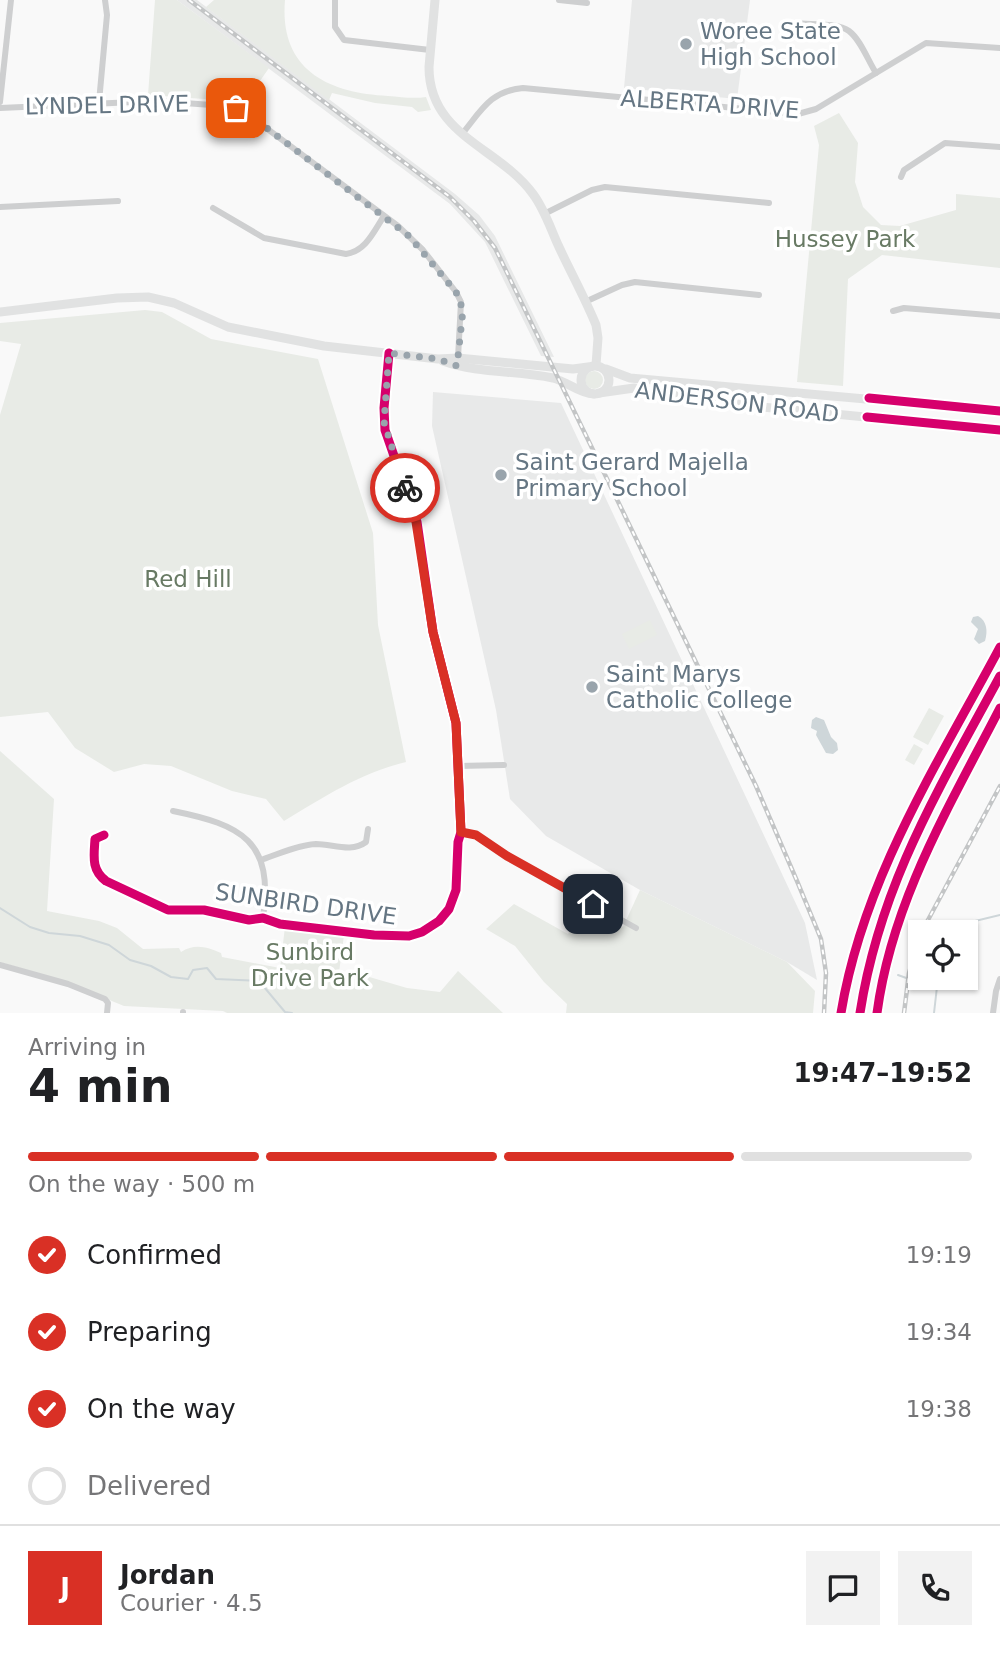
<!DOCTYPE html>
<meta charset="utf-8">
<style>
body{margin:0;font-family:"DejaVu Sans",sans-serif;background:#f2f2f2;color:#202124;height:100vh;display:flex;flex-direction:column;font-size:26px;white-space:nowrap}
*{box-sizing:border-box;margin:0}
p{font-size:23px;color:#757577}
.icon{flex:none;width:38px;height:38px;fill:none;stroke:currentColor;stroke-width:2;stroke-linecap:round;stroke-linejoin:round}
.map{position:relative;height:1013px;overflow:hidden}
.sheet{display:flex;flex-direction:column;background:#fff;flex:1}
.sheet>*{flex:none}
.fabs{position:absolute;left:908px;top:920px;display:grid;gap:14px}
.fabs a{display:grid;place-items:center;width:70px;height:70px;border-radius:0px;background:#fff;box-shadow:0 2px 5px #0004;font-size:35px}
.pin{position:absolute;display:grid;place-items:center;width:60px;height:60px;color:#fff;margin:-30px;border-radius:14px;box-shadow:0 4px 10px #0006}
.courier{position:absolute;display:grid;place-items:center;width:70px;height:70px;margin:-35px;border:5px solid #d93025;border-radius:50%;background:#fff;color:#222;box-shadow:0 2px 9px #0007}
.summary em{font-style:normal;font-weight:600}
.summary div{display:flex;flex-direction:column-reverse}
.summary{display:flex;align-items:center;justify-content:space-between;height:119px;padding:0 28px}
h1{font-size:46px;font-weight:600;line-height:52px}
.bar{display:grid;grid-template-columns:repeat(4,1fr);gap:10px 7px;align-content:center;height:84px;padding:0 28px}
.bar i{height:9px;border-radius:5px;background:#e0e0e0}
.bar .selected{background:#d93025}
.bar p{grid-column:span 4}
.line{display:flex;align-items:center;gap:18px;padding:0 28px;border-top:2px solid #e0e0e0}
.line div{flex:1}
.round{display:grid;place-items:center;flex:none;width:74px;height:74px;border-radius:0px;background:#f2f2f2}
ol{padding:0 28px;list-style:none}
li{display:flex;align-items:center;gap:21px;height:77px}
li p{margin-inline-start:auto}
li .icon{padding:7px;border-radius:50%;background:#d93025;color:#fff;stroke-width:4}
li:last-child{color:#757577}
li i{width:38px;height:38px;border:4px solid #e0e0e0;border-radius:50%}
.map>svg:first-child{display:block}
.built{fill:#e8e9e9}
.green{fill:#e8ebe6}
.water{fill:#ced6d9}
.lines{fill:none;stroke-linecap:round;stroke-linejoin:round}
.stream{stroke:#ced6d9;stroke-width:2}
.street{stroke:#cecfd0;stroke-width:6}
.secondary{stroke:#e1e2e2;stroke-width:9}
.highway{stroke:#e1e2e2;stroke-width:10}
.rail-casing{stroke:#c3c5c6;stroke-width:4.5}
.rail{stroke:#fff;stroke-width:2;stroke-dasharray:5;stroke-linecap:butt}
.cycleway-casing{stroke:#fff;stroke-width:13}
.cycleway{stroke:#d6006c;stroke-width:9}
.done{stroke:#99a4ac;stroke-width:7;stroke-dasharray:0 12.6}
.route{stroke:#d93025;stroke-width:9}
.poi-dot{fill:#99a4ac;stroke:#fff;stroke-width:2.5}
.labels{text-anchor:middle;stroke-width:7;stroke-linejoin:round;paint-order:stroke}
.poi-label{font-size:23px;fill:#657683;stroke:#fff;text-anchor:start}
.street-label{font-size:23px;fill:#657683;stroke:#fff}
.park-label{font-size:23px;fill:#687a64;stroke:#fff}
</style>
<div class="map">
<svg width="1000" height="1013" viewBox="0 0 1000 1013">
<rect width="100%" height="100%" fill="#f9f9f9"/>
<g class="built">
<polygon points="177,0 197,0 455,194 479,215 495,236 554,357 541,356 485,242 450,204"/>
<polygon points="632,0 750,0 737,99 624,88"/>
<polygon points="433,392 561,403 805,923 817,980 787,962 640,890 546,836 510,799 496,710 432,426"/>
</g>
<g class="green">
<polygon points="155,0 177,0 269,68 244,104 218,100 148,95"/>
<path d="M 214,0 L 285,0 C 279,69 327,93 388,96 C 401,97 414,99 426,97 L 431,110 L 418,112 L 412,107 L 375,103 L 332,93 L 329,100 L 206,7 Z"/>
<polygon points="839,113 858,143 855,182 863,207 881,225 900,226 956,210 956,194 1000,198 1000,268 882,255 848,279 843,386 797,382 819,145 814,126"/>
<path d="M 145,310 L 162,312 L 211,339 L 318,359 L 373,533 L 378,625 L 406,762 C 360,773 324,797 284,821 L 266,799 L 232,791 L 171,766 L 144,764 L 114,772 L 75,748 L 48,712 L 0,717 L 0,415 L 21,344 L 0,341 L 0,323 Z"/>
<circle cx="594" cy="380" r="9"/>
<polygon points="650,620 657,635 629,649 622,634"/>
<polygon points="929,708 944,716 928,745 913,737"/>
<polygon points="914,744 923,749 914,765 905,760"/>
<path d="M 0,751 L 54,799 L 47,911 L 99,921 L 117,928 L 143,949 L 179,948 L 181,952 C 195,943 207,947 221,953 L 222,957 L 280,968 L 285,927 L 344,935 L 338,980 L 366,976 L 407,988 L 440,992 L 458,971 L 503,1013 L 227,1013 L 223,1011 L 124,1006 L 58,979 L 0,962 Z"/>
<polygon points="640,890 787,962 815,991 813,1013 566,1013 567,1004 544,982 515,946 486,929 514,904 568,934 585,908 623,927"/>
</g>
<g class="water">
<path d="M 978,616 C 987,621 988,631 985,641 L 979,644 L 974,639 L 978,629 L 971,622 L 973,617 Z"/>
<polygon points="816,717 824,720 831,737 837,743 838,750 833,754 826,753 816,735 817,731 811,728 812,720"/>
</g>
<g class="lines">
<g class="stream">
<polyline points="0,908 30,927 49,933 80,936 109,945 130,960 151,966 171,977 188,979 193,970 207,968 216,979 259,981 285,1012 292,1013"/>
<polyline points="965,933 971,922 1000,915"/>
<polyline points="898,975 920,983 937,982"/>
<polyline points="934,1013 938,978"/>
</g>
<g class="street">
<polyline points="335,0 335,27 344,40 430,50"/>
<polyline points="559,0 587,3"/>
<path d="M 795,23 C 810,25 837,22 849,31 C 861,40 868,61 876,73"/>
<polyline points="0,102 11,0"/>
<polyline points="99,102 107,15 105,0"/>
<polyline points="0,108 157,101 225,106 246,113 398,226 423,250 456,292 461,302 458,358"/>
<path d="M 462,134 C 481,111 490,91 523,88 L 798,114 L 816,109 L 926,43 L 1000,48"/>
<polyline points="901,177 904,170 945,143 1000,147"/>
<polyline points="0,207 118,201"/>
<path d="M 213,208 L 264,238 L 346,254 C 366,251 374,231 384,216"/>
<polyline points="544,214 592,190 605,187 769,203"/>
<polyline points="585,302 622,285 635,282 759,295"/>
<polyline points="893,311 904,308 1000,316"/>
<polyline points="458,766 504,765"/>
<path d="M 173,811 C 242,825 274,841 263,918"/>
<polyline points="461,832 476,835 507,856 636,928"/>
<path d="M 104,835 L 95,839 C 94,856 91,870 106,881 L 168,910 L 204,910 L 249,920 L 263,918 L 280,924 L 374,935 L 409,936 L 422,932 L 439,921 L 449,909 L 456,890 L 458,842 L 461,832 L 456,723 L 433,632 L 417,522 L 385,430 L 384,408 L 389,353"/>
<path d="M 261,860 C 278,854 298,845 316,844 C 333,844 351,853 366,842 L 368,829"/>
<polyline points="0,965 68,984 105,999 108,1003 107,1013"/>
<polyline points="183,1013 183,1012"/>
<polyline points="993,1013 996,991 1000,979"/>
</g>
<g class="secondary">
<path d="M 435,0 L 429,67 C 429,136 499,147 533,194 C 545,210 551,230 559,247 C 571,273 585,298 596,325 L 598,338 L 596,365"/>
<polyline points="0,312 117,298 148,297 174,303 228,327 324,346 438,359 458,358 573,369 588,367"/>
<path d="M 443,361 C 479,374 516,370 553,378 C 568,382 578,393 594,394"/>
<circle cx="595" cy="380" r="14"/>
<polyline points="606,369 630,378 1000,411"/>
<polyline points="599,393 634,388 742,405 1000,430"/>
<path d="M 841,1013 C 863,879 937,765 1000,647"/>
</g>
<g class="highway">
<path d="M 860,1013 C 880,884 939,789 1000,676"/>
<path d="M 877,1013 C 892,901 949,807 1000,708"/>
</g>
<g class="rail-casing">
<g id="rail">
<polyline points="189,0 450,197 474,221 495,248 756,786 797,881 821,939 826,973 824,1013"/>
<polyline points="921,933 1000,786"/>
<polyline points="904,1013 909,973 920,934"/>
</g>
</g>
<use href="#rail" class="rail"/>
<g class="cycleway-casing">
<g id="cycleway">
<polyline points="869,398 1000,411"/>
<polyline points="867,417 1000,430"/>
<path d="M 104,835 L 95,839 C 94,856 91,870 106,881 L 168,910 L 204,910 L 249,920 L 263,918 L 280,924 L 374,935 L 409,936 L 422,932 L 439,921 L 449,909 L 456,890 L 458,842 L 461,832 L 456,723 L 433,632 L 417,522 L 385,430 L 384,408 L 389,353"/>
<path d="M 841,1013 C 863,879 937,765 1000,647"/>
<path d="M 860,1013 C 880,884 939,789 1000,676"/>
<path d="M 877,1013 C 892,901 949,807 1000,708"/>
</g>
</g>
<use href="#cycleway" class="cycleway"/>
</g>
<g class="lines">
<polyline class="done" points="236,108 247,113 409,236 456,292 463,310 457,366 438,359 389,353 384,422 405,488"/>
<polyline class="route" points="405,488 416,522 433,632 456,723 461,832 476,835 507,856 593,904"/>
</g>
<g class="poi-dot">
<circle cx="686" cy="44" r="7"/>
<circle cx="501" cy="475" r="7"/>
<circle cx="592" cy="687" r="7"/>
</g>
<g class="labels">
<g class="poi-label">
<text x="700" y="39">Woree State<tspan x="700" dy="26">High School</tspan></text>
<text x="515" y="470">Saint Gerard Majella<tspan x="515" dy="26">Primary School</tspan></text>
<text x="606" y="682">Saint Marys<tspan x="606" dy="26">Catholic College</tspan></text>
</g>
<g class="street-label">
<text transform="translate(710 104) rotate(4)" y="8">ALBERTA DRIVE</text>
<text transform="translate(107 105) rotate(-1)" y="8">LYNDEL DRIVE</text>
<text transform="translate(737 402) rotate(7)" y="8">ANDERSON ROAD</text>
<text transform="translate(306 904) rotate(8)" y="8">SUNBIRD DRIVE</text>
</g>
<g class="park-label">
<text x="845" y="247">Hussey Park</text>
<text x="188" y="587">Red Hill</text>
<text x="310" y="960">Sunbird<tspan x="310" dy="26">Drive Park</tspan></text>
</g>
</g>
</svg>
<div class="fabs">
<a><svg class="icon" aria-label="locate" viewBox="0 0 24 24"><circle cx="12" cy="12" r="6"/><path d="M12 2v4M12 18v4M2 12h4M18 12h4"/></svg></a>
</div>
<div class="pin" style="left:236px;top:108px;background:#ea580c"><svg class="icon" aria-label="bag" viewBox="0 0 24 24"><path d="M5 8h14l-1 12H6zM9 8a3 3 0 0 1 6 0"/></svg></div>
<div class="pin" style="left:593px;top:904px;background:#1f2937"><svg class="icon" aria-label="home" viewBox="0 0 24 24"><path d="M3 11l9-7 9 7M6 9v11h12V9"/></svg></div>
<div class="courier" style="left:405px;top:488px"><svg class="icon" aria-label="bike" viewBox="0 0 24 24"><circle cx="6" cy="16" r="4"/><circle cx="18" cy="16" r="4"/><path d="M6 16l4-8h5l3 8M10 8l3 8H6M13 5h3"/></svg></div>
</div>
<section class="sheet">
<div class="summary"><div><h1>4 min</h1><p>Arriving in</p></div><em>19:47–19:52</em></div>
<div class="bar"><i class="selected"></i><i class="selected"></i><i class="selected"></i><i></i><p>On the way · 500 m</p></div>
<ol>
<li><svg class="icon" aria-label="check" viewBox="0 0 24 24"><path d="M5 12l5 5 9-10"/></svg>Confirmed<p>19:19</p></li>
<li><svg class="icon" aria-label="check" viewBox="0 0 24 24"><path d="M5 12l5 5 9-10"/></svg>Preparing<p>19:34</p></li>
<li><svg class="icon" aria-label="check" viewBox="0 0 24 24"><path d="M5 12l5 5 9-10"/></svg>On the way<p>19:38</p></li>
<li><i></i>Delivered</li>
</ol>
<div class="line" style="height:126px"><b class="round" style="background:#d93025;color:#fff">J</b><div><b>Jordan</b><p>Courier · 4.5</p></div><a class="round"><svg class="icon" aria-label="chat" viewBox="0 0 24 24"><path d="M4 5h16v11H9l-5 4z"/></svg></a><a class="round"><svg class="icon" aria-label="phone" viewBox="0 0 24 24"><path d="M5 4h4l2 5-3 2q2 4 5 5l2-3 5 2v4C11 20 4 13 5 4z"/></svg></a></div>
</section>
